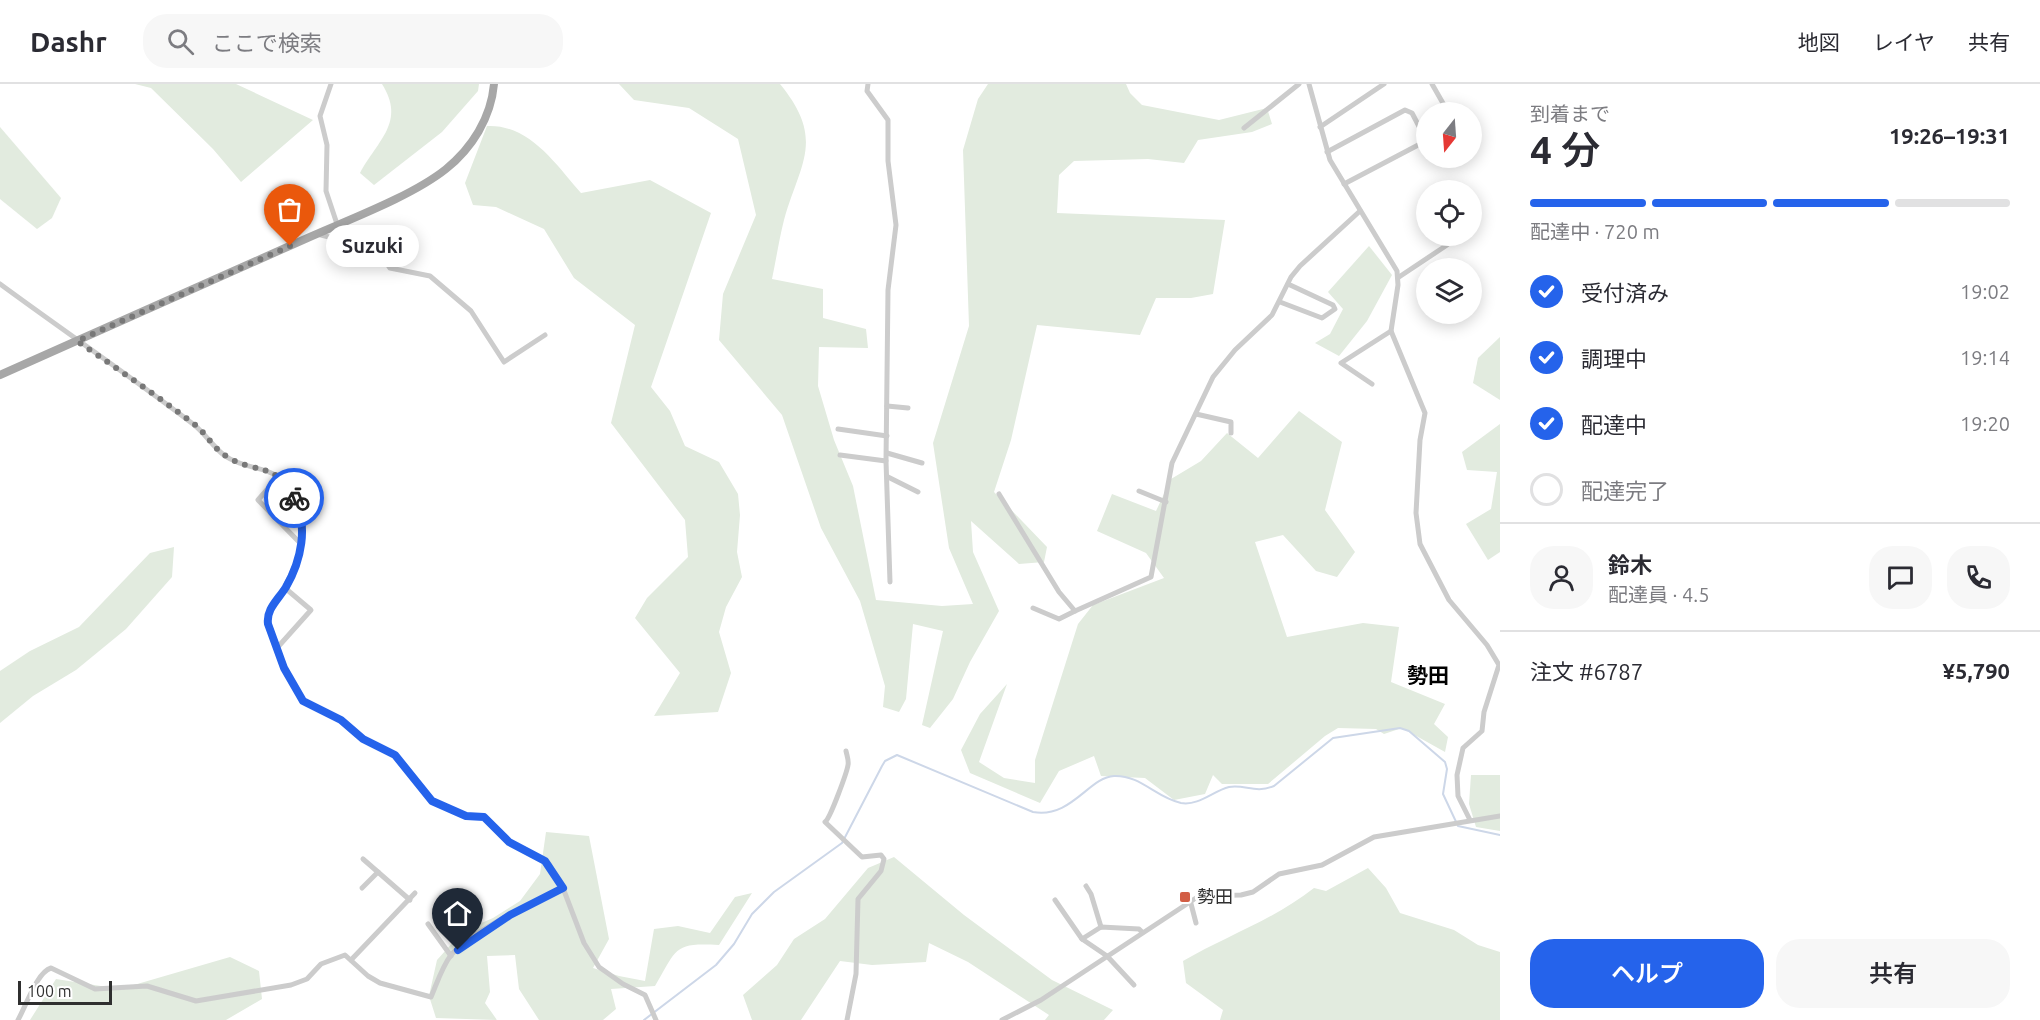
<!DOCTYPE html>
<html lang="ja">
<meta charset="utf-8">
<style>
body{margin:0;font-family:Ubuntu,"Noto Sans JP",sans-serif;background:#f7f7f7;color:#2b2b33;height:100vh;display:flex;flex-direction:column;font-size:22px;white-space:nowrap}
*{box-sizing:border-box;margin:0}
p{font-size:20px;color:#7c7c81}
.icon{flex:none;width:33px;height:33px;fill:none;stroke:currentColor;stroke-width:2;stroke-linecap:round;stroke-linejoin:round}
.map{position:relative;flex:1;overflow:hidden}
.drawer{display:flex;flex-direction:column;background:#fff;width:540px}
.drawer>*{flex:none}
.needle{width:39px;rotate:197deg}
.tools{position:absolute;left:1416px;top:18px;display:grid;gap:12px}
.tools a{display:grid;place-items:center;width:66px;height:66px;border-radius:50%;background:#fff;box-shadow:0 3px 15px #0003;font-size:30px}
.scale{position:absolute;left:18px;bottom:15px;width:94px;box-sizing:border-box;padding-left:6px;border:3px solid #2f2f2f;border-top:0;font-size:16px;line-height:21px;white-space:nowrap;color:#2f2f2f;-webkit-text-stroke:4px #fff;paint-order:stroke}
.pin{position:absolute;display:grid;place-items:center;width:51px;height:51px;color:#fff;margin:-62px -26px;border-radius:50% 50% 50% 0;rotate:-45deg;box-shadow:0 0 6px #0007}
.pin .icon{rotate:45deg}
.courier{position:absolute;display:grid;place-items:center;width:60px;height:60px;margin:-30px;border:4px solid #2563eb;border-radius:50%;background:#fff;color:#222;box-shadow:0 2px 8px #0007}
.bubble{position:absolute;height:42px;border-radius:21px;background:#fff;box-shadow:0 3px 15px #0003;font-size:20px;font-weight:600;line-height:42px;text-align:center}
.headline em{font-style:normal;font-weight:600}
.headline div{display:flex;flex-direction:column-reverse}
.headline{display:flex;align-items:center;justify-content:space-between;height:102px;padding:0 30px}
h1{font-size:39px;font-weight:600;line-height:45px}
.bar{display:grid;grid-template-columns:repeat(4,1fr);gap:9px 6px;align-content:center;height:72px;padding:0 30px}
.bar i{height:8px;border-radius:4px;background:#e1e1e2}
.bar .on{background:#2563eb}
.bar p{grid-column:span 4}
.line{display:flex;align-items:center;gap:15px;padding:0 30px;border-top:2px solid #e1e1e2}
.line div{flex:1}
.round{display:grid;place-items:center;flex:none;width:63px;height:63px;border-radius:24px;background:#f7f7f7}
ol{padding:0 30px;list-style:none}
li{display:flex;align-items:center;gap:18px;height:66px}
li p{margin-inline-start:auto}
li .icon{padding:6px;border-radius:50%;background:#2563eb;color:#fff;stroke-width:4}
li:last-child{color:#7c7c81}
li i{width:33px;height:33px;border:3px solid #e1e1e2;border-radius:50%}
.button{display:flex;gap:12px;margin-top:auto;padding:12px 30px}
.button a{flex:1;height:69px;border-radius:24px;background:#2563eb;color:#fff;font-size:24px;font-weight:600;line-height:69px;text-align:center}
.button a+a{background:#f7f7f7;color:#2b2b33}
header{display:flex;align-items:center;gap:36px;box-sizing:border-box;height:84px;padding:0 30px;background:#fff;border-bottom:2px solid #e1e1e2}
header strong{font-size:28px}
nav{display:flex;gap:33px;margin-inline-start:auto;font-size:21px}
.search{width:420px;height:54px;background:#f7f7f7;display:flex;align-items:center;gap:15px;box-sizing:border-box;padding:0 21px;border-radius:24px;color:#7c7c81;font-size:22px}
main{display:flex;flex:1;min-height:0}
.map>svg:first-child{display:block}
.green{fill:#e2ebdf}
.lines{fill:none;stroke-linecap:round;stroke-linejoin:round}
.stream{stroke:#cdd7e8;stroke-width:2}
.street{stroke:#ccc;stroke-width:5}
.primary{stroke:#a7a7a7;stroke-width:8}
.done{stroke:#787878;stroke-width:6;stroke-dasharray:0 10.8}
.route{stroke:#2563eb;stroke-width:8}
.poi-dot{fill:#d25e45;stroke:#fff;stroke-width:2}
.labels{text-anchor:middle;stroke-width:6;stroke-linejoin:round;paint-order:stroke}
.poi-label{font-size:18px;fill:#2f2f2f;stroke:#fff;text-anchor:start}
.quarter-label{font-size:21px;font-weight:bold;fill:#000;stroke:#fff}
</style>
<header>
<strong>Dashr</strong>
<div class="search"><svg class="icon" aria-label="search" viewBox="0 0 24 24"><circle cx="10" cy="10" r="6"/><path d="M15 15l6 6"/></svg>ここで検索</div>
<nav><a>地図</a><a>レイヤ</a><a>共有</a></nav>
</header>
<main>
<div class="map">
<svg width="1500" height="936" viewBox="0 0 1500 936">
<rect width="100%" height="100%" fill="#fff"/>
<g class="green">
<polygon points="135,0 236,0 313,36 241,98 213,65 151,4"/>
<path d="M 382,0 L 479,0 L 478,7 L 442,48 L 374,101 L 360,89 C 378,56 406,38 382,0 Z"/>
<path d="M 619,0 L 780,0 C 826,56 800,79 784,136 C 779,156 776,176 772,195 L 823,205 L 823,234 L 866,245 L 868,264 L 819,263 L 818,302 L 834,356 L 853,402 L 876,516 L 942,522 L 973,520 L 949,464 L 933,359 L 969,242 L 963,66 L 978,15 L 988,0 L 1126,0 L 1130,9 L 1142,21 L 1219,36 L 1267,24 L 1272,40 L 1252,48 L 1198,56 L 1184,79 L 1148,75 L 1074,77 L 1059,91 L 1057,129 L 1225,136 L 1213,210 L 1191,214 L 1156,214 L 1140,251 L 1037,241 L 1011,356 L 994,408 L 1047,463 L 1044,478 L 1019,480 L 971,437 L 973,468 L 999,527 L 970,578 L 953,615 L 930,644 L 922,641 L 943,547 L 913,540 L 906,615 L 899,628 L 883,623 L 885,602 L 860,517 L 821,444 L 782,331 L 719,256 L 723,210 L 756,131 L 738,55 L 689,24 L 634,16 Z"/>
<path d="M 487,42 C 530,40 556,81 581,109 L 650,96 L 711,129 L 651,303 L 670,327 L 685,362 L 719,378 L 738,410 L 740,431 L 737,468 L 742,493 L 726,523 L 719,548 L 731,589 L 718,628 L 654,632 L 680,589 L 635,534 L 647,514 L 688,473 L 685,436 L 611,339 L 635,241 L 574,194 L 544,145 L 496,123 L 473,121 L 465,99 Z"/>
<polygon points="0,43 61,114 52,134 37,145 0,115"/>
<polygon points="1369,162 1392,191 1367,237 1339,272 1315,259 1330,250 1343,225 1328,208"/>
<polygon points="1500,253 1500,316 1473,299 1478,274"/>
<polygon points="1299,327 1342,358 1325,426 1355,468 1337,493 1316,487 1283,451 1255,458 1287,553 1363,539 1399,543 1391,598 1445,620 1434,640 1448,653 1445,668 1402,644 1384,650 1376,645 1338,644 1325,652 1268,700 1222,700 1213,691 1205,710 1174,716 1145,694 1101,692 1094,672 1059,687 1040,719 970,689 961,666 980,630 1007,600 979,678 1004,694 1035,699 1035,676 1078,540 1093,521 1164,494 1146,469 1097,447 1112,410 1156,427 1171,395 1201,377 1227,349 1258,374"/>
<polygon points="1500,340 1500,468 1488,476 1466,440 1491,425 1497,388 1467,386 1462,368"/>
<polygon points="174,463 172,493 126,545 76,586 33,612 0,639 0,587 30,567 79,543 150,469"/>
<polygon points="1471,691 1500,691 1500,747 1476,743 1469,720"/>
<path d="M 546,748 L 589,752 L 609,855 L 593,884 L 619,892 L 645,897 L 654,845 L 678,842 L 710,849 L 735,813 L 752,809 L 719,861 C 673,858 677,865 655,902 L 611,905 L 616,925 L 603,936 L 539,936 L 519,905 L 515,871 L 487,872 L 490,908 L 485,919 L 497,936 L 436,934 L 429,912 L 437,876 L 463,847 L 493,834 L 520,817 L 540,790 Z"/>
<polygon points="894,773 964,831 1052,896 1113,926 1104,936 1045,936 1049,931 968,878 929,859 926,878 872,881 840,877 801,936 752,936 743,911 777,881 794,855 825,835 868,784"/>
<path d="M 1368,784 L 1386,804 L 1400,829 L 1454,846 L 1478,861 L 1500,868 L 1500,936 L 1220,936 L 1223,926 L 1186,899 L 1183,877 C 1226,852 1275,835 1314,804 L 1326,807 Z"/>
<polygon points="230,873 259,887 262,915 226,936 30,936 56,895 120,905"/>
</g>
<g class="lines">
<path class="stream" d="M 644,936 L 716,881 L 734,860 L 752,830 L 774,808 L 842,759 L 882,682 L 885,677 L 897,671 L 1033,728 C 1071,735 1089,693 1114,692 C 1141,691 1156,714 1181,719 C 1199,722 1213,707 1229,703 C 1245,700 1255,710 1274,702 L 1333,654 L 1400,644 L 1409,647 L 1445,678 L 1447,685 L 1443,710 L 1458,742 L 1500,751"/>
<g class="street">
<polyline points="331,0 320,32 327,61 326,107 337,140"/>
<polyline points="868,0 867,7 888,36 888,77 896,141 888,206 886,377 890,498"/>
<polyline points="1309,0 1330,76 1397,187 1398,201 1391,247 1425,329 1420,356 1416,429 1420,460 1449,516 1487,561 1499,581 1484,628 1482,647 1463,664 1457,691 1458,712 1470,736"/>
<polyline points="1432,0 1448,28"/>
<polyline points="1320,43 1384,0"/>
<polyline points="1244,44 1299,0"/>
<polyline points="1327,68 1405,26 1412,29 1424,52 1422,59 1344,100"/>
<polyline points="317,150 377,165 390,184 430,192 471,227 504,278 545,251"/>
<polyline points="1399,193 1447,161"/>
<path d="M 0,200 C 64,247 130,292 193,340 C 205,349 213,363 225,372 C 254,391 277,376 296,416 C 314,456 290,497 268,530 L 268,537 L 284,584 L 303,617 L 341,636 L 363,655 L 395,671 L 432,717 L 466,732 L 484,733 L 509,758 L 541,774 L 549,780 L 563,804 L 584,859 L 599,883 L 623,900 L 645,911 L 656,936"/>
<polyline points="1280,218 1322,234 1335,225 1333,221 1288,200"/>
<polyline points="1372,300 1341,279 1391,247"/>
<polyline points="887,322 908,324"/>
<polyline points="1196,330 1231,338 1231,349"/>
<polyline points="838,345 887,352"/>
<polyline points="887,369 922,379"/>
<polyline points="840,371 886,377"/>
<polyline points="279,392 258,416 301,460"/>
<polyline points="888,393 918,408"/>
<polyline points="1139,407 1166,418"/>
<polyline points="999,410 1059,508 1075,527 1059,535 1033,524"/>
<polyline points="1075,527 1151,493 1172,379 1213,293 1235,266 1272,231 1291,193 1300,182 1360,127"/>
<polyline points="277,564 311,526 285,504"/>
<path d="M 846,667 C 847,672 849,677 848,681 C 847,688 830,735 825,738 L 862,773 L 881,771 L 884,775 L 881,787 L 858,815 L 856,890 L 847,936"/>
<polyline points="363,775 410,816"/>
<polyline points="1086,802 1091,810 1101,843"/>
<polyline points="362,804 378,788"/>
<polyline points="1055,816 1082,855 1107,872 1134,901"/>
<polyline points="1190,816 1196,839"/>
<polyline points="428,840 451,872"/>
<polyline points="1082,855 1101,843 1139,845 1142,848"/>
<polyline points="351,876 415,809"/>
<path d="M 18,936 C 26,922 37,888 51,884 L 95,905 L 147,902 L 196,917 L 291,901 L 307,895 L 321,880 L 345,871 L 368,892 L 380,899 L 431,913 C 437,899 442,883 451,871 C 474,845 531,820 563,804"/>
<polyline points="1002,936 1041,916 1199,812 1241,811 1253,808 1279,790 1322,781 1374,753 1500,732"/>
</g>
<path class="primary" d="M 0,291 C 101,246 202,201 303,156 C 345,137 411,113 446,85 C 472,64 491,34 494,0"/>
</g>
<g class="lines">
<path class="done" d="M 290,162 L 77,257 C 116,284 156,311 194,340 C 206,349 213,364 226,372 C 255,391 275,376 294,414"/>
<path class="route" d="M 294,414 C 309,442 301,477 286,503 C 278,516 266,525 268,540 L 284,584 L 303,617 L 341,636 L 363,655 L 395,671 L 432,717 L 466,732 L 484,733 L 509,758 L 545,777 L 563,804 L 510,831 L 458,866"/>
</g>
<rect class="poi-dot" x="1179" y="807" width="12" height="12" rx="3"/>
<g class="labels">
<g class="poi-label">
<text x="1197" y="819">勢田</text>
</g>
<g class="quarter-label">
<text x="1428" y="599">勢田</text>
</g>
</g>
</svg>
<div class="tools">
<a><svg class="needle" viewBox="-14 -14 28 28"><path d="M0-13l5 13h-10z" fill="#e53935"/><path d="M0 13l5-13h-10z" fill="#7c7c81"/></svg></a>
<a><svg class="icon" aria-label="locate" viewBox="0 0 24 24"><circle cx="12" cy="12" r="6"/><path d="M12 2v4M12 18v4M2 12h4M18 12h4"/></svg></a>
<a><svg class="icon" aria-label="layers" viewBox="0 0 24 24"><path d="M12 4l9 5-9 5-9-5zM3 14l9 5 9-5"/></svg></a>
</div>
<div class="scale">100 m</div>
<div class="pin" style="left:290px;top:162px;background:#ea580c"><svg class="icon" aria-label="bag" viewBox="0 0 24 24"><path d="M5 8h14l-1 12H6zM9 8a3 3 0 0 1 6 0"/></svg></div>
<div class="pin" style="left:458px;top:866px;background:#1f2937"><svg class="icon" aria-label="home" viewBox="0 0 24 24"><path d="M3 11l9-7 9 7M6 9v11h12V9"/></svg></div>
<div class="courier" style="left:294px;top:414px"><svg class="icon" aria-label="bike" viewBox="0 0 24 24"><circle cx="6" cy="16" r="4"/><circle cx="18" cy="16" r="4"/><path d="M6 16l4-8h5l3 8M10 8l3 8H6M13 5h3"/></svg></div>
<div class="bubble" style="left:326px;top:141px;width:93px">Suzuki</div>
</div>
<section class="drawer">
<div class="headline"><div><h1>4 分</h1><p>到着まで</p></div><em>19:26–19:31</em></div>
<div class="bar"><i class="on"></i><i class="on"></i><i class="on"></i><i></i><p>配達中 · 720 m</p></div>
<ol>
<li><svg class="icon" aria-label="check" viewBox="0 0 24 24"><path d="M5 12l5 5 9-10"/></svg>受付済み<p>19:02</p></li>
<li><svg class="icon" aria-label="check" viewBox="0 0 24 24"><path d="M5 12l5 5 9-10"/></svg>調理中<p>19:14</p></li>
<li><svg class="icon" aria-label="check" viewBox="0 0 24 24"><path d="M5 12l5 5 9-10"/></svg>配達中<p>19:20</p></li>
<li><i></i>配達完了</li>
</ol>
<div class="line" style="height:108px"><a class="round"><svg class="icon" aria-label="person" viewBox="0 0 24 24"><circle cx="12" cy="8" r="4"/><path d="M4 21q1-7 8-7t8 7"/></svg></a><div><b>鈴木</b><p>配達員 · 4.5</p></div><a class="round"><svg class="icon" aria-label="chat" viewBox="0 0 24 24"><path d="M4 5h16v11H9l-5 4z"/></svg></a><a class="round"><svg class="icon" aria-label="phone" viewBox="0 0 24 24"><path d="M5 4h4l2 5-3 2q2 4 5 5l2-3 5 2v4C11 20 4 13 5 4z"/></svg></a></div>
<div class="line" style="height:78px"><div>注文 #6787</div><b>¥5,790</b></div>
<div class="button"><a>ヘルプ</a><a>共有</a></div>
</section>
</main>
